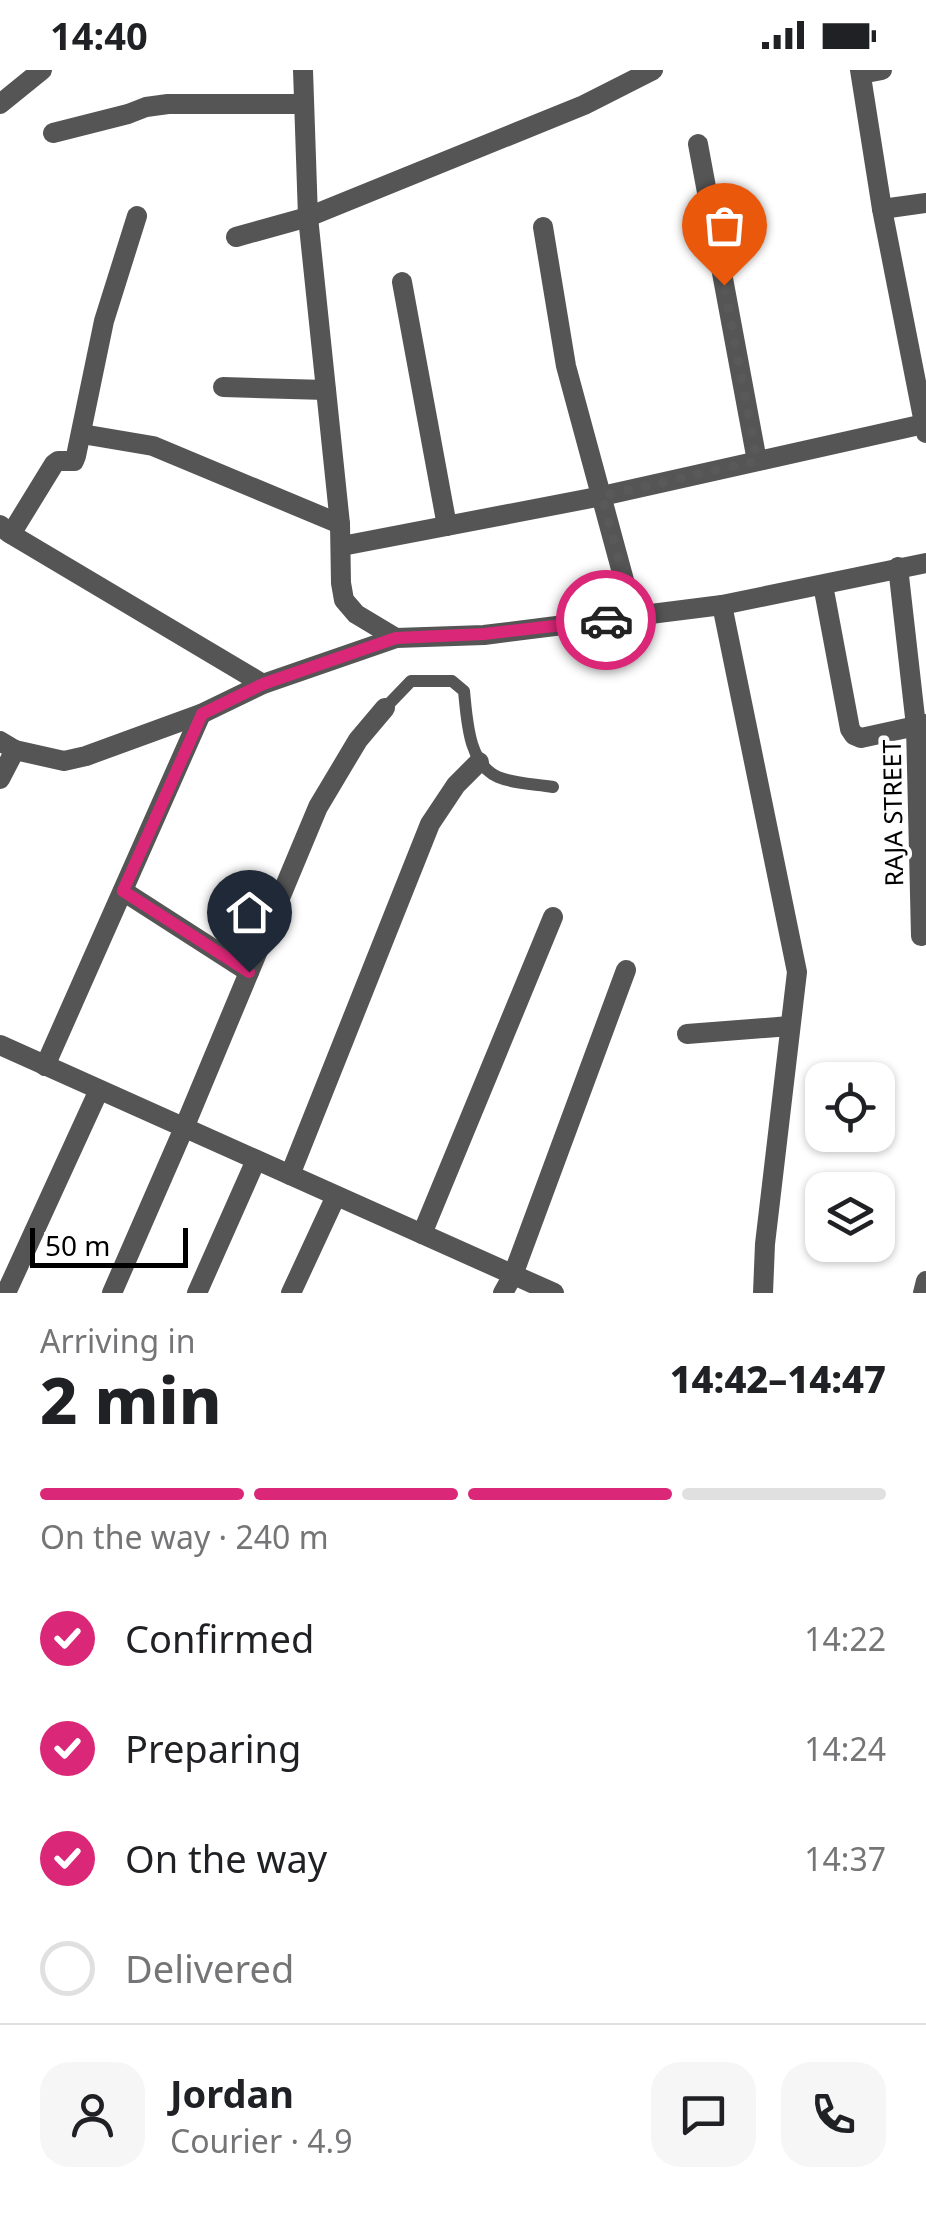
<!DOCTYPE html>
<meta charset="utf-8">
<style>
body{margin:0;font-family:"Noto Sans",sans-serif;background:#f6f6f6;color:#202124;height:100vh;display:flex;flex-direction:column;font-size:38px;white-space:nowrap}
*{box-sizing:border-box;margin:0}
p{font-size:32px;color:#757577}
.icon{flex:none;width:55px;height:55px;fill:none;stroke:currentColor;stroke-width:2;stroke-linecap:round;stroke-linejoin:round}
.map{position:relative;height:1223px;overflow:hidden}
.drawer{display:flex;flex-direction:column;background:#fff;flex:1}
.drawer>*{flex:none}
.buttons{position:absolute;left:805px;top:992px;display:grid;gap:20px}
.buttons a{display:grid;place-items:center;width:90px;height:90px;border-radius:20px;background:#fff;box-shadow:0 2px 8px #0004;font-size:50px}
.scale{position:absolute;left:30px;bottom:25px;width:158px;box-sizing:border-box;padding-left:10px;border:5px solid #000;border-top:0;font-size:28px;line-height:35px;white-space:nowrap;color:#000;-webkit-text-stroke:8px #fff;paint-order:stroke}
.pin{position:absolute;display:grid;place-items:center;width:85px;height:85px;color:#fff;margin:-102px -42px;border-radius:50% 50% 50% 0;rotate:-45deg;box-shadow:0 0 10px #0007}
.pin .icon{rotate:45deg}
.courier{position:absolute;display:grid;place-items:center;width:100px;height:100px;margin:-50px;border:8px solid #db2777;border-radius:50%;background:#fff;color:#222;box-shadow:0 2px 12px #0007}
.summary em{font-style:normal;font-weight:800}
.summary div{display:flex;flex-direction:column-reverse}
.summary{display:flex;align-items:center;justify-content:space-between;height:170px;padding:0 40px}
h1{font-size:65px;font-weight:800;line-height:75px}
.bar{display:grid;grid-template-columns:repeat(4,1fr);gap:15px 10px;align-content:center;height:120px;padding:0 40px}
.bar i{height:12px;border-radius:8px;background:#e0e0e0}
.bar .active{background:#db2777}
.bar p{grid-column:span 4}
.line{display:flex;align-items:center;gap:25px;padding:0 40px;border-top:2px solid #e0e0e0}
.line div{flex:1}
.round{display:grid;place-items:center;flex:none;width:105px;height:105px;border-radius:30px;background:#f6f6f6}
ol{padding:0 40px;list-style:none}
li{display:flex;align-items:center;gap:30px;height:110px}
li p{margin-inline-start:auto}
li .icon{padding:10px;border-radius:50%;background:#db2777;color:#fff;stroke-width:4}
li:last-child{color:#757577}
li i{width:55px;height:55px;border:5px solid #e0e0e0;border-radius:50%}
.status{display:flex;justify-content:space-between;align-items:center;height:70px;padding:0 50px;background:#fff;direction:ltr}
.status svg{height:28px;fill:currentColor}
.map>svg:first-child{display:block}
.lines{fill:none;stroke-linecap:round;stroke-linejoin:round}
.service{stroke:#555;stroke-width:12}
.minor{stroke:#555;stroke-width:20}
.done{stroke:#595959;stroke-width:10;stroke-dasharray:0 18}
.route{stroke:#db2777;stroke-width:12}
.labels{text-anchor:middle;stroke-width:9;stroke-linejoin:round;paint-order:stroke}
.street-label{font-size:25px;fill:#000;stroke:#fff}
</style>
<div class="status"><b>14:40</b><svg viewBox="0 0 49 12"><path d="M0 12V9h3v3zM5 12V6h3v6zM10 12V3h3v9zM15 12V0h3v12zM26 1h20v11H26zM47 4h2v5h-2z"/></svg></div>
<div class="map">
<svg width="926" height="1223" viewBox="0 0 926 1223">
<rect width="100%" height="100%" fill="#fff"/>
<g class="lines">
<path class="service" d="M 385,638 L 411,611 L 452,611 L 464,621 C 467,649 468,694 498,707 C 514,714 536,714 553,717"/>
<g class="minor">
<polyline points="303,0 308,147 340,454 341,513 344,530 356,544 396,568"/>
<polyline points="860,0 882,139 926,363"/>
<polyline points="861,4 882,0"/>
<polyline points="0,34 42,0"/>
<polyline points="53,63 128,44 146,37 168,34 304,34"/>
<polyline points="698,74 757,391"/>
<polyline points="882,139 926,133"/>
<polyline points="543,157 566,296 634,547"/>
<polyline points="236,167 308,147 584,35 653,0"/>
<polyline points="402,212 447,456"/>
<polyline points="223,317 326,320"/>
<polyline points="82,364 153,376 340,454"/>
<polyline points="0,455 9,463 263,614"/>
<polyline points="11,464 54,394 58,391 74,391 76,386 104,251 137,146"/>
<polyline points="342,476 602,426 924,354"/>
<polyline points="898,497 916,656 926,654"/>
<polyline points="823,515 850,659 854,665 861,668 916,656 921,866"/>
<polyline points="722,535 797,902 765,1174 763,1223"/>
<polyline points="0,671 15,680 0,709"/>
<polyline points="15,680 64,691 86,686 201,644 263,614 396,568 484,565 722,535 926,493"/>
<polyline points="123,821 249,902"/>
<polyline points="687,964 790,956"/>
<polyline points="0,975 554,1223"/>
<polyline points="45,996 201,644"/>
<polyline points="290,1105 430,754 456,715 479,692"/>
<polyline points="422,1164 553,847"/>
<polyline points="6,1223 99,1020"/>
<polyline points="112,1223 184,1058 318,737 358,670 385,638"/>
<polyline points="197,1223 256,1090"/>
<polyline points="291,1223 336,1126"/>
<polyline points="503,1223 513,1205 626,900"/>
<polyline points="923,1223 926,1211"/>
</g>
</g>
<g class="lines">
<polyline class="done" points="606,550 634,547 602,426 757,391 724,215"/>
<polyline class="route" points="249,902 123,821 202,644 263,614 396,568 484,564 606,550"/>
</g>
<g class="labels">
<g class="street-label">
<text transform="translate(893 743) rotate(-91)" y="9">RAJA STREET</text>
</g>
</g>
</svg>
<div class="buttons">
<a><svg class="icon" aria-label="locate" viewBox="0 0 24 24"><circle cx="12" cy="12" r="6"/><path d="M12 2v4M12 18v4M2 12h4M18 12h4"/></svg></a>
<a><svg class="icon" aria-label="layers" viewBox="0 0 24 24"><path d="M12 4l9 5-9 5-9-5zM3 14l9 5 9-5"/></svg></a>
</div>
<div class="scale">50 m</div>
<div class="pin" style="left:724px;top:215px;background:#ea580c"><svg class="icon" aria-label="bag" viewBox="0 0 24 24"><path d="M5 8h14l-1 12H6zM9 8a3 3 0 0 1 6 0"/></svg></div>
<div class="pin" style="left:249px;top:902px;background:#1f2937"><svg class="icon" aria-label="home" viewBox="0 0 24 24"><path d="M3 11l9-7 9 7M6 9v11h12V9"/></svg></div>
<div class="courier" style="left:606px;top:550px"><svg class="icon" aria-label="car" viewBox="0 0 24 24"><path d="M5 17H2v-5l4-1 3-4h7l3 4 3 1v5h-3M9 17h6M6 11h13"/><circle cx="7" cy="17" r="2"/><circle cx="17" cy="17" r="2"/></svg></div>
</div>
<section class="drawer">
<div class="summary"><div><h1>2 min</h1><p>Arriving in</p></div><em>14:42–14:47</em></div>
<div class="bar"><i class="active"></i><i class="active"></i><i class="active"></i><i></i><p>On the way · 240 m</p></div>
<ol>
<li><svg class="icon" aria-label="check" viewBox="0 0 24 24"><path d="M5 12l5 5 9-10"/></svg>Confirmed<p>14:22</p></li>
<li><svg class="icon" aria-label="check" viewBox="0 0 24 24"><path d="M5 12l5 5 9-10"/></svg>Preparing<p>14:24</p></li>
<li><svg class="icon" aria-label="check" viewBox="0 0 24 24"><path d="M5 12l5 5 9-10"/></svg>On the way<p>14:37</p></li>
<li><i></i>Delivered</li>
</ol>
<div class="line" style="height:180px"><a class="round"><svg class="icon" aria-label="person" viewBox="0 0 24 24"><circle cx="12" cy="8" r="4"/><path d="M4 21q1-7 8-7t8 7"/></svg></a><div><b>Jordan</b><p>Courier · 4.9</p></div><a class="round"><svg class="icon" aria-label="chat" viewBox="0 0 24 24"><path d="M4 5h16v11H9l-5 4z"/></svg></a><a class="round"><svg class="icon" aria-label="phone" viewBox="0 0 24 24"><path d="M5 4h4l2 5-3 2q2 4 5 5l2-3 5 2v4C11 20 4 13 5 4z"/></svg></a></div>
</section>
